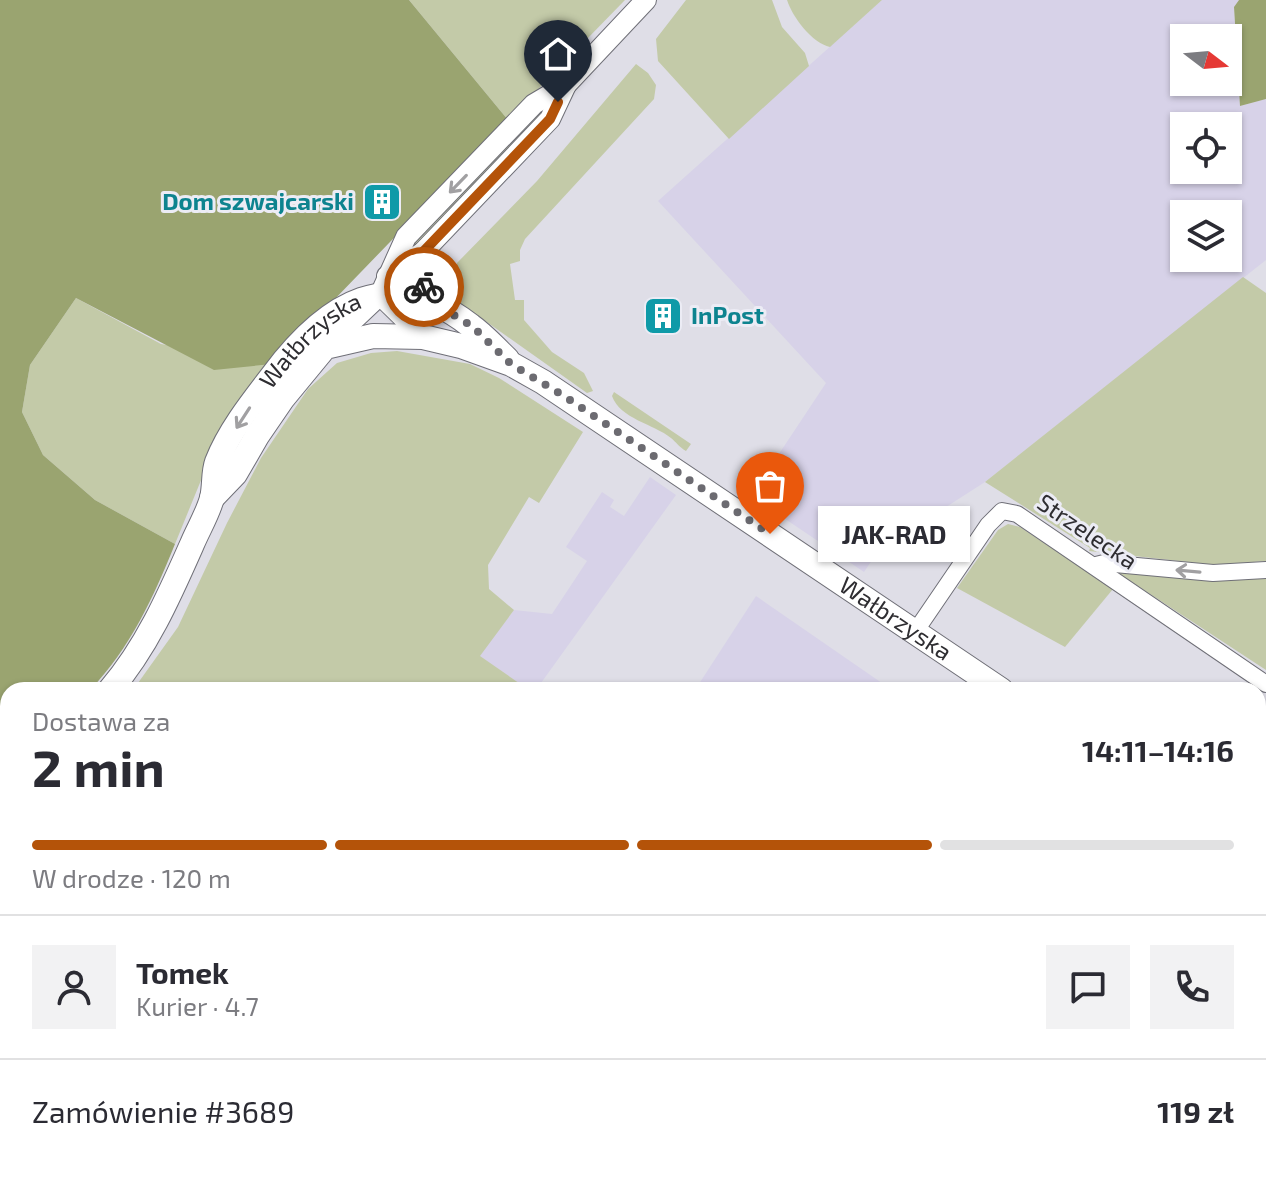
<!DOCTYPE html>
<html lang="pl">
<meta charset="utf-8">
<style>
body{margin:0;font-family:"Exo 2",sans-serif;background:#f2f2f3;color:#2b2b33;height:100vh;display:flex;flex-direction:column;font-size:30px;white-space:nowrap}
*{box-sizing:border-box;margin:0}
p{font-size:26px;color:#7c7c81}
.icon{flex:none;width:44px;height:44px;fill:none;stroke:currentColor;stroke-width:2;stroke-linecap:round;stroke-linejoin:round}
.map{position:relative;flex:1;overflow:hidden}
.panel{position:absolute;left:0px;top:682px;width:1266px;height:498px;display:flex;flex-direction:column;background:#fff;border-radius:24px 24px 0 0;box-shadow:0 2px 6px #0004}
.panel>*{flex:none}
.needle{width:52px;rotate:106deg}
.controls{position:absolute;left:1170px;top:24px;display:grid;gap:16px}
.controls a{display:grid;place-items:center;width:72px;height:72px;border-radius:0px;background:#fff;box-shadow:0 2px 6px #0004;font-size:40px}
.pin{position:absolute;display:grid;place-items:center;width:68px;height:68px;color:#fff;margin:-82px -34px;border-radius:50% 50% 50% 0;rotate:-45deg;box-shadow:0 0 8px #0007}
.pin .icon{rotate:45deg}
.courier{position:absolute;display:grid;place-items:center;width:80px;height:80px;margin:-40px;border:6px solid #b45309;border-radius:50%;background:#fff;color:#222;box-shadow:0 2px 10px #0007}
.bubble{position:absolute;height:56px;border-radius:0px;background:#fff;box-shadow:0 2px 6px #0004;font-size:26px;font-weight:700;line-height:56px;text-align:center}
.summary em{font-style:normal;font-weight:700}
.summary div{display:flex;flex-direction:column-reverse}
.summary{display:flex;align-items:center;justify-content:space-between;height:136px;padding:0 32px}
h1{font-size:52px;font-weight:700;line-height:60px}
.bar{display:grid;grid-template-columns:repeat(4,1fr);gap:12px 8px;align-content:center;height:96px;padding:0 32px}
.bar i{height:10px;border-radius:6px;background:#e1e1e2}
.bar .active{background:#b45309}
.bar p{grid-column:span 4}
.line{display:flex;align-items:center;gap:20px;padding:0 32px;border-top:2px solid #e1e1e2}
.line div{flex:1}
.round{display:grid;place-items:center;flex:none;width:84px;height:84px;border-radius:0px;background:#f2f2f3}
.map>svg:first-child{display:block}
.industrial{fill:#d7d2e8;fill-rule:evenodd}
.green{fill:#c3caa8}
.forest{fill:#9aa470}
.lines{fill:none;stroke-linecap:round;stroke-linejoin:round}
.minor-casing{stroke:#6f6f77;stroke-width:18}
.tertiary-casing{stroke:#6f6f77;stroke-width:22}
.primary-casing{stroke:#6f6f77;stroke-width:26}
.minor{stroke:#fff;stroke-width:16}
.tertiary{stroke:#fff;stroke-width:20}
.primary{stroke:#fff;stroke-width:24}
.oneway{stroke:#a1a0a2}
.done{stroke:#6c6b71;stroke-width:8;stroke-dasharray:0 14.4}
.route{stroke:#b45309;stroke-width:10}
.labels{text-anchor:middle;stroke-width:6;stroke-linejoin:round;paint-order:stroke}
.culture-label{font-size:24px;font-weight:bold;fill:#0d838f;stroke:#ececf5;text-anchor:end}
.street-label{font-size:24px;fill:#2e2d31;stroke:#ececf5}
</style>
<div class="map">
<svg width="1266" height="1179" viewBox="0 0 1266 1179">
<rect width="100%" height="100%" fill="#dfdee7"/>
<g class="industrial">
<path d="M 882,0 L 1239,0 L 1234,7 L 1240,106 L 1266,99 L 1266,260 L 985,482 L 879,550 L 864,572 L 751,496 L 826,383 L 658,201 ZM 1184,38 L 1228,38 L 1228,82 L 1184,82 ZM 1184,126 L 1228,126 L 1228,170 L 1184,170 ZM 1184,214 L 1228,214 L 1228,258 L 1184,258 Z"/>
<polygon points="650,477 676,495 536,690 529,690 479,656 514,610 552,614 587,561 566,547 602,492 614,500 610,507 624,516"/>
<polygon points="756,596 892,690 695,690"/>
</g>
<g class="green">
<polygon points="409,0 625,0 508,120"/>
<polygon points="686,0 772,0 782,27 805,53 809,66 729,139 658,61 656,39"/>
<path d="M 787,0 L 882,0 L 830,47 C 812,43 793,18 787,0 Z"/>
<polygon points="636,64 648,73 656,85 654,99 525,239 520,250 520,261 510,264 515,300 524,300 524,320 552,352 584,373 593,391 587,393 453,298 457,263 537,181"/>
<polygon points="547,100 553,102 406,257 406,249"/>
<polygon points="1243,277 1266,293 1266,561 1215,565 1089,551 1090,548 985,482"/>
<polygon points="76,298 161,344 272,364 206,468 175,544 95,500 43,455 22,412 30,365"/>
<polygon points="397,351 470,364 499,378 583,432 539,503 529,497 488,565 489,589 514,610 480,656 529,690 133,690 178,627 227,523 261,458 308,389 337,363 371,353"/>
<path d="M 614,392 L 691,444 L 686,451 C 679,447 676,442 671,438 C 654,424 620,419 612,396 Z"/>
<polygon points="1008,524 1020,527 1113,589 1065,647 957,588 998,530"/>
<polygon points="1112,567 1266,574 1266,670 1124,577"/>
<polygon points="8,812 8,1081 0,1071 0,820"/>
<polygon points="1258,907 1266,916 1266,1179 868,1179 862,1172 1258,1172"/>
<polygon points="75,1172 360,1172 349,1179 79,1179"/>
<polygon points="458,1172 530,1172 534,1179 447,1179"/>
</g>
<g class="forest">
<path d="M 0,0 L 409,0 L 508,120 L 272,364 L 214,370 L 76,298 L 30,365 L 22,412 L 43,455 L 95,500 L 175,544 C 154,596 130,649 90,690 L 8,690 L 8,767 L 0,774 Z"/>
<polygon points="1239,0 1266,0 1266,99 1240,106 1234,7"/>
</g>
<g class="lines">
<g class="minor-casing">
<g id="minor">
<polyline points="1096,565 1104,563 1213,573 1266,570"/>
<polyline points="915,632 988,525 1002,511 1017,514 1266,684"/>
<polyline points="1258,776 1266,781"/>
<polyline points="537,1172 542,1179"/>
<polyline points="837,1172 844,1179"/>
<polyline points="715,1179 722,1172"/>
</g>
</g>
<g class="tertiary-casing">
<g id="tertiary">
<path d="M 423,252 C 421,272 423,285 432,302"/>
<polyline points="387,276 423,252 550,119 566,85"/>
<polyline points="380,295 423,337"/>
<polyline points="325,347 380,295 406,237 534,104 566,85 646,0"/>
</g>
</g>
<g class="primary-casing">
<g id="primary">
<path id="s1" d="M 212,498 L 235,474 L 257,436 L 283,398 L 325,347 L 373,336 L 423,337 L 461,346 L 511,364 L 543,382 L 1001,690"/>
<path id="s2" d="M 110,690 C 147,647 170,594 193,542 C 199,528 208,513 212,498 C 215,486 213,473 217,462 C 229,431 253,401 273,375 C 326,304 390,262 471,326 C 484,335 495,348 507,359"/>
<polyline points="0,794 8,787"/>
<polyline points="1258,865 1266,870"/>
<polyline points="0,1096 8,1106"/>
<polyline points="0,1132 8,1142"/>
<polyline points="28,1172 33,1179"/>
<polyline points="55,1172 60,1179"/>
</g>
</g>
<use href="#minor" class="minor"/>
<use href="#tertiary" class="tertiary"/>
<use href="#primary" class="primary"/>
</g>
<defs><path id="oneway-shaft" d="M-6 0H5M1.5-3L5.5 0L1.5 3" fill="none" stroke-width="1.6" stroke-linecap="round" stroke-linejoin="round" transform="scale(2)"/></defs>
<g class="oneway">
<use href="#oneway-shaft" transform="translate(458 184) rotate(134)"/>
<use href="#oneway-shaft" transform="translate(243 418) rotate(123)"/>
<use href="#oneway-shaft" transform="translate(1188 571) rotate(-175)"/>
</g>
<g class="lines">
<polyline class="done" points="424,287 432,302 472,326 511,364 564,396 770,534"/>
<polyline class="route" points="424,287 421,270 423,252 550,119 558,102"/>
</g>
<defs>
<g id="building-square" transform="scale(2)"><rect x="-9" y="-9" width="18" height="18" rx="4" fill="#0f9aa8" stroke="#ececf5"/><path d="M-4-6H4V6H1V3H-1V6H-4ZM-2.5-4.3h1.7v1.8h-1.7ZM.8-4.3h1.7v1.8H.8ZM-2.5-1h1.7V.8h-1.7ZM.8-1h1.7V.8H.8Z" fill="#fff"/></g>
</defs>
<g fill-rule="evenodd">
<use href="#building-square" x="382" y="202"/>
<use href="#building-square" x="663" y="316"/>
</g>
<g class="labels">
<g class="culture-label">
<text x="354" y="210">Dom szwajcarski</text>
<text x="691" y="324" text-anchor="start">InPost</text>
</g>
<g class="street-label">
<text dy="8" stroke="none"><textPath href="#s2" startOffset="410">Wałbrzyska</textPath></text>
<text transform="translate(1087 532) rotate(34)" y="8">Strzelecka</text>
<text dy="8" stroke="none"><textPath href="#s1" startOffset="842">Wałbrzyska</textPath></text>
</g>
</g>
</svg>
<div class="controls">
<a><svg class="needle" viewBox="-14 -14 28 28"><path d="M0-13l5 13h-10z" fill="#e53935"/><path d="M0 13l5-13h-10z" fill="#7c7c81"/></svg></a>
<a><svg class="icon" aria-label="locate" viewBox="0 0 24 24"><circle cx="12" cy="12" r="6"/><path d="M12 2v4M12 18v4M2 12h4M18 12h4"/></svg></a>
<a><svg class="icon" aria-label="layers" viewBox="0 0 24 24"><path d="M12 4l9 5-9 5-9-5zM3 14l9 5 9-5"/></svg></a>
</div>
<div class="pin" style="left:770px;top:534px;background:#ea580c"><svg class="icon" aria-label="bag" viewBox="0 0 24 24"><path d="M5 8h14l-1 12H6zM9 8a3 3 0 0 1 6 0"/></svg></div>
<div class="pin" style="left:558px;top:102px;background:#1f2937"><svg class="icon" aria-label="home" viewBox="0 0 24 24"><path d="M3 11l9-7 9 7M6 9v11h12V9"/></svg></div>
<div class="courier" style="left:424px;top:287px"><svg class="icon" aria-label="bike" viewBox="0 0 24 24"><circle cx="6" cy="16" r="4"/><circle cx="18" cy="16" r="4"/><path d="M6 16l4-8h5l3 8M10 8l3 8H6M13 5h3"/></svg></div>
<div class="bubble" style="left:818px;top:506px;width:152px">JAK-RAD</div>
<section class="panel">
<div class="summary"><div><h1>2 min</h1><p>Dostawa za</p></div><em>14:11–14:16</em></div>
<div class="bar"><i class="active"></i><i class="active"></i><i class="active"></i><i></i><p>W drodze · 120 m</p></div>
<div class="line" style="height:144px"><a class="round"><svg class="icon" aria-label="person" viewBox="0 0 24 24"><circle cx="12" cy="8" r="4"/><path d="M4 21q1-7 8-7t8 7"/></svg></a><div><b>Tomek</b><p>Kurier · 4.7</p></div><a class="round"><svg class="icon" aria-label="chat" viewBox="0 0 24 24"><path d="M4 5h16v11H9l-5 4z"/></svg></a><a class="round"><svg class="icon" aria-label="phone" viewBox="0 0 24 24"><path d="M5 4h4l2 5-3 2q2 4 5 5l2-3 5 2v4C11 20 4 13 5 4z"/></svg></a></div>
<div class="line" style="height:104px"><div>Zamówienie #3689</div><b>119 zł</b></div>
</section>
</div>
